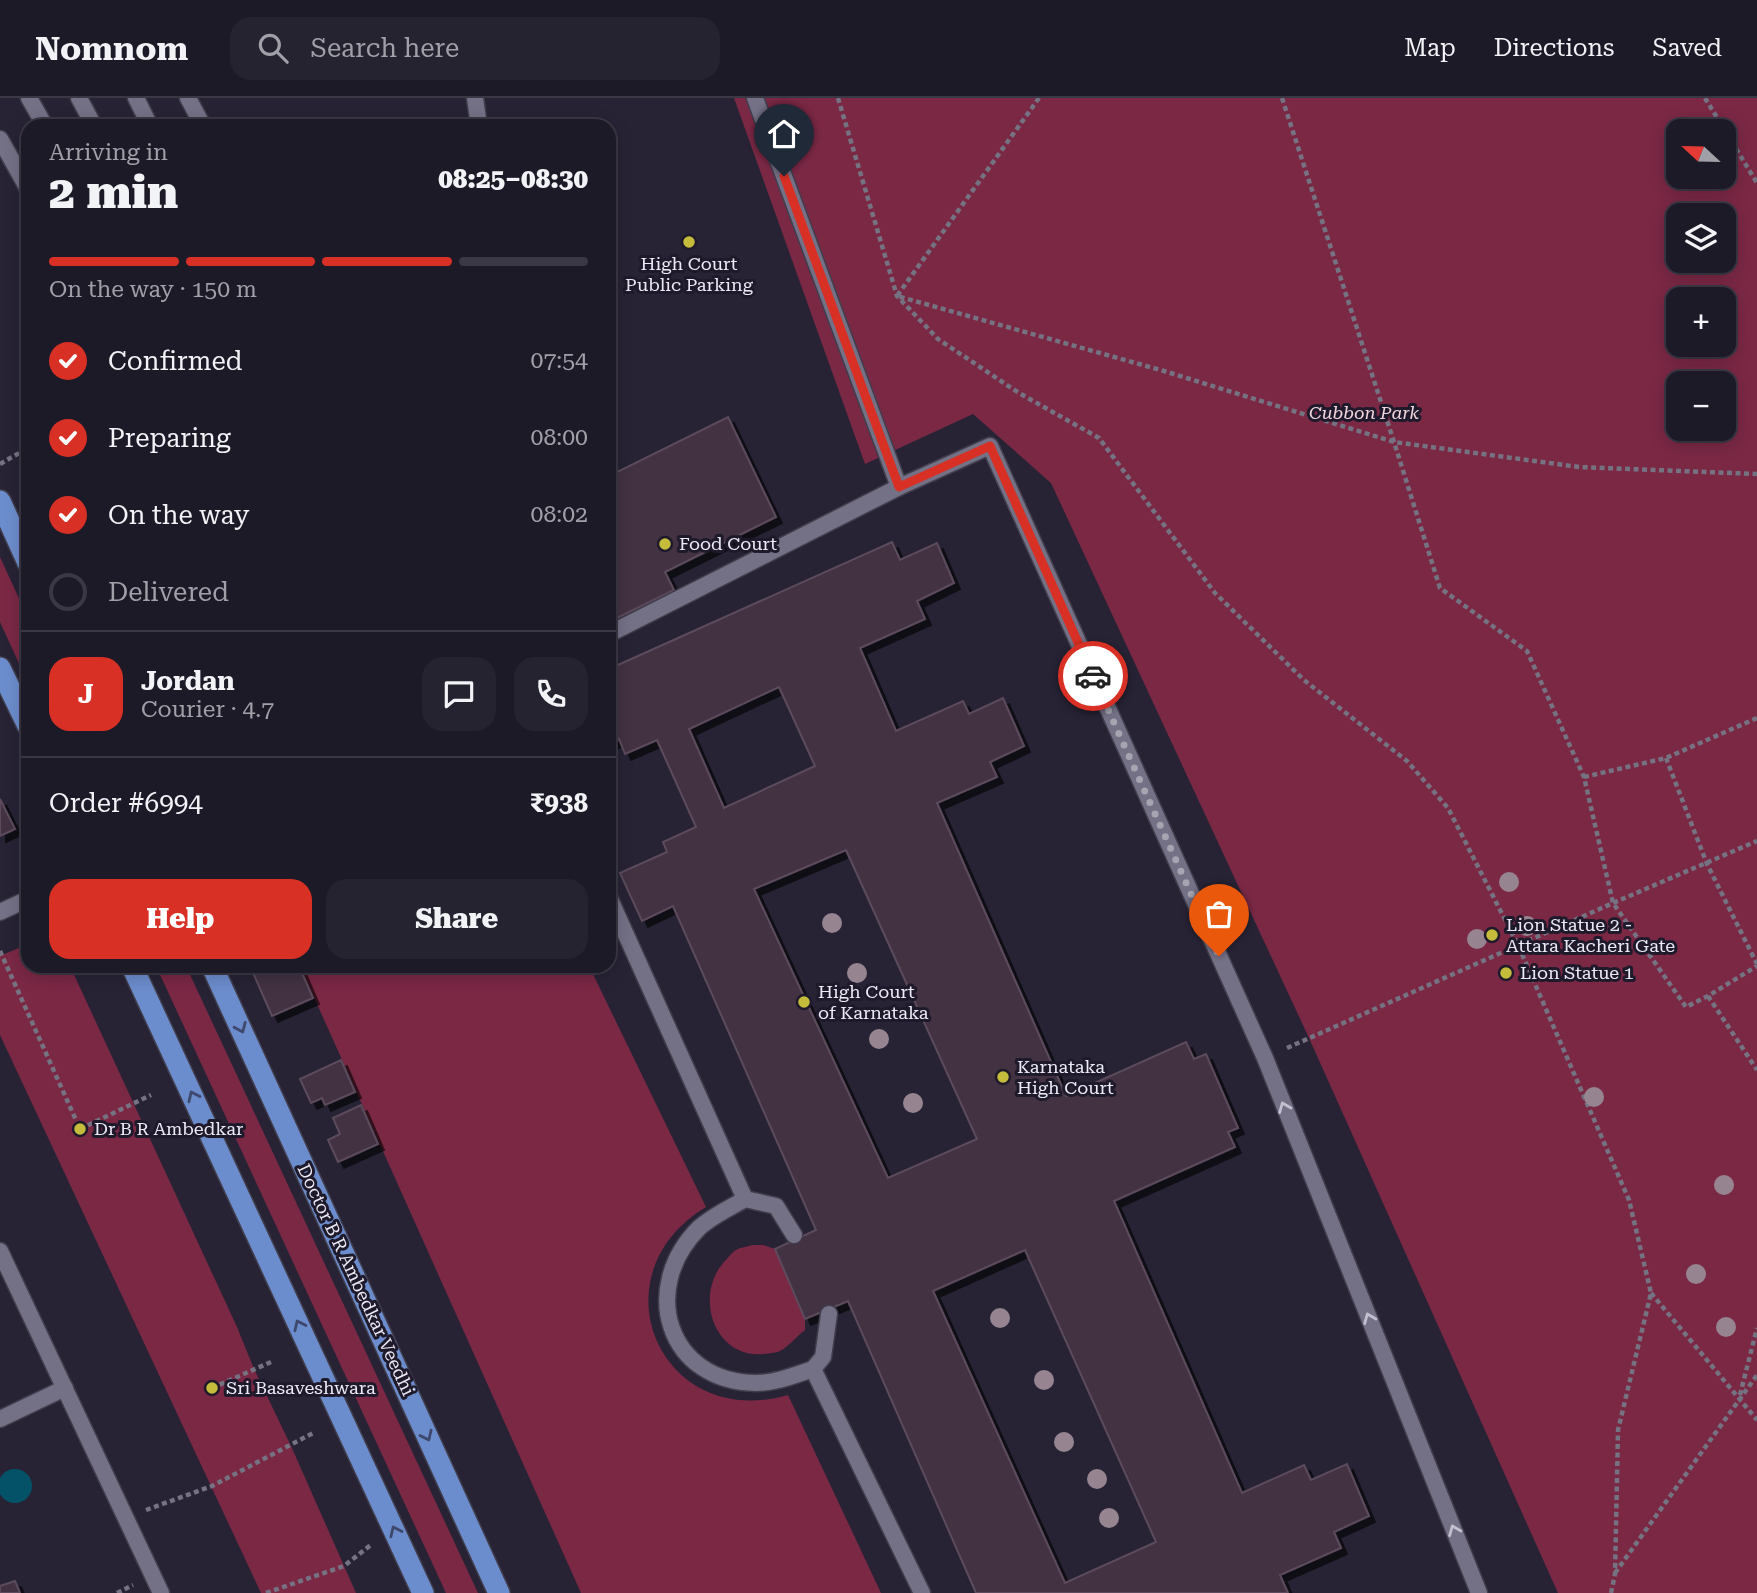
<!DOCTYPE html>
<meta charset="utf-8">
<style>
body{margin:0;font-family:"Roboto Serif",serif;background:#252330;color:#f1f3f6;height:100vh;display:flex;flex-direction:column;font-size:26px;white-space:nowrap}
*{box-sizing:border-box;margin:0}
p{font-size:23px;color:#a0a1a8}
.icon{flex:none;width:38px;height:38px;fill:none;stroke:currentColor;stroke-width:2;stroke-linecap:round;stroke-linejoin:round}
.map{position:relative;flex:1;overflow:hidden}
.drawer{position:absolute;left:21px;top:21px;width:595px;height:854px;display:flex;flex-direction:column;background:#1d1a28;border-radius:21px;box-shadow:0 4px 18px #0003,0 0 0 2px #3b3845}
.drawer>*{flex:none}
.needle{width:46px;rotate:292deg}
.tools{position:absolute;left:1666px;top:21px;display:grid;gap:14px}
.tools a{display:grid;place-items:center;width:70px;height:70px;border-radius:14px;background:#1d1a28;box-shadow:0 4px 18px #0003,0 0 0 2px #3b3845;font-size:35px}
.pin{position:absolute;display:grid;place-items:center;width:60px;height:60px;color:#fff;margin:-72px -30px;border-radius:50% 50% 50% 0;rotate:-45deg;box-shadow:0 0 7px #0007}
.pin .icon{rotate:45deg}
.courier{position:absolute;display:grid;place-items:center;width:70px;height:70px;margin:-35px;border:5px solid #d93025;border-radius:50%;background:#fff;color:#222;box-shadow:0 2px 9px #0007}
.headline em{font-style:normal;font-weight:800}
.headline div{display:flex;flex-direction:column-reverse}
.headline{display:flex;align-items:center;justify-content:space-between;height:119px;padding:0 28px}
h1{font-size:46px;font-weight:800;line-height:52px}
.bar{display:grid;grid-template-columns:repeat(4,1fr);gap:10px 7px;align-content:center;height:84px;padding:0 28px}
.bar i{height:9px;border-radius:5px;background:#3b3845}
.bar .on{background:#d93025}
.bar p{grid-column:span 4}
.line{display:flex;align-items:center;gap:18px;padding:0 28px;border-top:2px solid #3b3845}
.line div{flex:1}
.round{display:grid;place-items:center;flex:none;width:74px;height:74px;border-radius:21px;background:#252330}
ol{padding:0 28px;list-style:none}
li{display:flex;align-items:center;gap:21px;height:77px}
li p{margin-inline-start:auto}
li .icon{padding:7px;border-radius:50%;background:#d93025;color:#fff;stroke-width:4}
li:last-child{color:#a0a1a8}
li i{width:38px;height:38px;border:4px solid #3b3845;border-radius:50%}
.action{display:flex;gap:14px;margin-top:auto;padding:14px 28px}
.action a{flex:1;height:80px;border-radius:21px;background:#d93025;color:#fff;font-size:28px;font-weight:800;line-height:80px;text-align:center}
.action a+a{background:#252330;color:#f1f3f6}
header{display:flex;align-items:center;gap:42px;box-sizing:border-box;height:98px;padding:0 35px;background:#1d1a28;border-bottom:2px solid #3b3845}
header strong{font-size:33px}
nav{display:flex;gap:38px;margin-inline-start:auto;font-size:24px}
.search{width:490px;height:63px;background:#252330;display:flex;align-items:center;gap:18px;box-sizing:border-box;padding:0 24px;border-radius:21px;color:#a0a1a8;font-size:26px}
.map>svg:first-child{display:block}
.green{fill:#7b2845;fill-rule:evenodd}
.water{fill:#035268}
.building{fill:#423342;stroke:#5c4b5b;stroke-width:2;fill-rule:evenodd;filter:url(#shadow)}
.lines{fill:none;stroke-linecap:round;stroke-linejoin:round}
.lane-casing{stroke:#403d4c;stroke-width:19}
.primary-casing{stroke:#403d4c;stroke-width:24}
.path{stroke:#757282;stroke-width:4.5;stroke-dasharray:5 3.5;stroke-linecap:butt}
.lane{stroke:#747086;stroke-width:16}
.primary{stroke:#6c8dcd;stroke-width:21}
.tree{fill:#968591}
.oneway{stroke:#3d486c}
.oneway2{stroke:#c2bfcf}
.done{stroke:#a7a4b2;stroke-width:7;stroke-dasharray:0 12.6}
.route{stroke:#d93025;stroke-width:9}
.poi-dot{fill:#c6bc3c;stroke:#1e1a2b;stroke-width:2.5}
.labels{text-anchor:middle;stroke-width:6;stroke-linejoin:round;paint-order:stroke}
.poi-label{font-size:18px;fill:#eceaf6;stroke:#1e1a2b;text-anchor:start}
.park-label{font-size:18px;font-style:italic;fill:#f1d5dc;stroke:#1e1a2b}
.street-label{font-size:18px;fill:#eceaf6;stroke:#1e1a2b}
</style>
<header>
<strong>Nomnom</strong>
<div class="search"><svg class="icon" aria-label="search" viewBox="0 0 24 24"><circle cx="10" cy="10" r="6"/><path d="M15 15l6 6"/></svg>Search here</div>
<nav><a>Map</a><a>Directions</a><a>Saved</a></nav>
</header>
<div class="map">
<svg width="1757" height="1495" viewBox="0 0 1757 1495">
<defs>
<filter id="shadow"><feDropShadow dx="6" dy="6" stdDeviation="0" flood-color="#0009"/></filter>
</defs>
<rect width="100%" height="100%" fill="#272335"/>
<g class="green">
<path d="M 734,0 L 1757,0 L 1757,1495 L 1558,1495 L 1309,940 L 1051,385 L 973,316 L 865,366 ZM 1678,33 L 1724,33 L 1724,79 L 1678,79 ZM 1678,117 L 1724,117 L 1724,163 L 1678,163 ZM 1678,201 L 1724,201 L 1724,247 L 1678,247 ZM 1678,285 L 1724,285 L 1724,331 L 1678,331 Z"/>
<polygon points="0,459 28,520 28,585 0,524"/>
<polygon points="28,846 28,868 70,868 237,1229 254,1271 291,1348 356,1495 261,1495 0,937 0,858"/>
<polygon points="156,868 186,868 478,1495 446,1495"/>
<path d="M 300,868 L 589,868 L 706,1109 C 593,1177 660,1334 788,1297 L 881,1495 L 581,1495 Z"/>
<path d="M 752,1147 L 763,1147 L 775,1151 L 805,1221 L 805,1232 C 797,1238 789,1248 780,1253 C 776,1255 769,1255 764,1256 C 714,1261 693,1197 725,1163 C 728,1160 732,1154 736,1152 C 740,1149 747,1149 752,1147 Z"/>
</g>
<circle class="water" cx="15" cy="1388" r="17"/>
<g class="building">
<polygon points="728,319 776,419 665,474 674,492 609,524 609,378"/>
<path d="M 892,444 L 900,462 L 937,445 L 954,485 L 917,503 L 925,521 L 860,550 L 896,633 L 963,603 L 969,616 L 1003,600 L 1024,648 L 990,664 L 997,679 L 937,705 L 1066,998 L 1186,944 L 1194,961 L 1206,956 L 1238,1030 L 1228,1034 L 1235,1049 L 1114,1103 L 1242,1395 L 1304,1367 L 1311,1382 L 1347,1366 L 1369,1418 L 1334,1434 L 1341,1450 L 1280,1477 L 1288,1495 L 976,1495 L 848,1203 L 805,1221 L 775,1151 L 816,1132 L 673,808 L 642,823 L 620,775 L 667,754 L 663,744 L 696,729 L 657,642 L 625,656 L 619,641 L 609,646 L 609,571 ZM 779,589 L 815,668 L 724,710 L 689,631 ZM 846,752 L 977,1041 L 888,1080 L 754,791 ZM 1025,1152 L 1156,1444 L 1065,1485 L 933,1193 Z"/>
<polygon points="0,701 15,731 0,738"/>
<polygon points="250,868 299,868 313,900 272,918"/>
<polygon points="341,962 355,994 325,1007 322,1000 311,1005 300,981"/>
<polygon points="361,1007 378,1046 338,1064 328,1042 340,1036 333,1020"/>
<polygon points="15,1483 20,1495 0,1495 0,1488"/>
</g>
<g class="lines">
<g class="lane-casing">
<g id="lane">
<polyline points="29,0 45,28"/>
<polyline points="79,0 94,28"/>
<polyline points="136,0 150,28"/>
<polyline points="188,0 203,28"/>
<polyline points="475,0 479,28"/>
<polyline points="755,0 899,389"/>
<polyline points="0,41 28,91"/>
<polyline points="609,536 899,389 990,348 1265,960 1479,1495"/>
<polyline points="609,799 745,1101 776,1108 794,1137"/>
<polyline points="0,814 28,801"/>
<path d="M 745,1101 C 730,1110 712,1118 699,1130 C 639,1190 667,1284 756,1285 C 776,1285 795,1277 813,1271"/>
<polyline points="0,1153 161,1495"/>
<polyline points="829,1216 823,1259 813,1271 922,1495"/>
<polyline points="0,1321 65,1290"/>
</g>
</g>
<g class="primary-casing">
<g id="primary">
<polyline points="0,403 28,465"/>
<polyline points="0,570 28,628"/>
<polyline points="132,868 423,1495"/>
<polyline points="212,868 499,1495"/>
</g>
</g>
<g class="path">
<polyline points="838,0 897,198 938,241 1019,295 1099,340 1215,495 1304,582 1407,663 1448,710 1518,847 1629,1102 1651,1195 1618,1332 1615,1476 1611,1495"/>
<polyline points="1039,0 897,198 1164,273 1394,344 1579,369 1757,376"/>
<polyline points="1282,0 1394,344 1440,490 1527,553 1584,679 1613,805 1686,909 1708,898 1757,868"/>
<polyline points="1705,0 1757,85"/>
<polyline points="0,366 28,350"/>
<polyline points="1666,660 1707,766 1757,866"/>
<polyline points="1584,679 1666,660 1757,620"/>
<polyline points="0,853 80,1031 151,997"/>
<polyline points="1708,898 1757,972"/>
<polyline points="1287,950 1613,805 1757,743"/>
<polyline points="1651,1195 1757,1322"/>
<polyline points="212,1290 271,1264"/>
<polyline points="1740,1297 1757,1230"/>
<polyline points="146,1412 212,1388 315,1334"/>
<polyline points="1615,1475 1757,1277"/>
<polyline points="117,1495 133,1487"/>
<polyline points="266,1495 344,1468 372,1446"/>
</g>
<use href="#lane" class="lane"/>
<use href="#primary" class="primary"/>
</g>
<g class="tree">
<circle cx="1509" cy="784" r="10"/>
<circle cx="832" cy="825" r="10"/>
<circle cx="1527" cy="828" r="10"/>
<circle cx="1477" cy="841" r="10"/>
<circle cx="857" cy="875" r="10"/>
<circle cx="879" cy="941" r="10"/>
<circle cx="1594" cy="999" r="10"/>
<circle cx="913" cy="1005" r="10"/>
<circle cx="1724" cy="1087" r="10"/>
<circle cx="1696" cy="1176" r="10"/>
<circle cx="1000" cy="1220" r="10"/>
<circle cx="1726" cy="1229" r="10"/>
<circle cx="1044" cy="1282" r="10"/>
<circle cx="1064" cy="1344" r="10"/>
<circle cx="1097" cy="1381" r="10"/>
<circle cx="1109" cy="1420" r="10"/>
</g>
<defs><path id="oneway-chevron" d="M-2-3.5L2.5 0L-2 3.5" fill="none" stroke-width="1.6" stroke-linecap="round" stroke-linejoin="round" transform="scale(1.75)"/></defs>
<g class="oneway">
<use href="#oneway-chevron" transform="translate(241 930) rotate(66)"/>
<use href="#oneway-chevron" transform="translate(193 998) rotate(-115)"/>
<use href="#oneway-chevron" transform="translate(299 1227) rotate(-115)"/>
<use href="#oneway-chevron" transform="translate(427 1338) rotate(65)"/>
<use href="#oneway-chevron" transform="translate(395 1433) rotate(-115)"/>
</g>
<g class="oneway2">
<use href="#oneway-chevron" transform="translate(1284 1009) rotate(-112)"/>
<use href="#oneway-chevron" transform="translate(1369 1220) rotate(-112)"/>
<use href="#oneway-chevron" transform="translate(1454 1432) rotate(-112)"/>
</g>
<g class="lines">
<polyline class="done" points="1093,578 1219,858"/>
<polyline class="route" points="784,78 899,389 990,348 1093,578"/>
</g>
<g class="poi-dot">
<circle cx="689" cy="144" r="7"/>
<circle cx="665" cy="446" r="7"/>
<circle cx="1492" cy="837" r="7"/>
<circle cx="1506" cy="875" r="7"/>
<circle cx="804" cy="904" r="7"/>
<circle cx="1003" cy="979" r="7"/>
<circle cx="80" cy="1031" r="7"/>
<circle cx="212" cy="1290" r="7"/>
</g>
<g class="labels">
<g class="poi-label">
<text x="689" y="172" text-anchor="middle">High Court<tspan x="689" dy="21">Public Parking</tspan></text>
<text x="679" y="452">Food Court</text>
<text x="1506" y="833">Lion Statue 2 -<tspan x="1506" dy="21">Attara Kacheri Gate</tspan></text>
<text x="1520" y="881">Lion Statue 1</text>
<text x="818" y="900">High Court<tspan x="818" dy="21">of Karnataka</tspan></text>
<text x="1017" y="975">Karnataka<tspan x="1017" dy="21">High Court</tspan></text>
<text x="94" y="1037">Dr B R Ambedkar</text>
<text x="226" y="1296">Sri Basaveshwara</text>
</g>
<g class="park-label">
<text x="1364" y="321">Cubbon Park</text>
</g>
<g class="street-label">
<text transform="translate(356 1182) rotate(65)" y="6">Doctor B R Ambedkar Veedhi</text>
</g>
</g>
</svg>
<div class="tools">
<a><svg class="needle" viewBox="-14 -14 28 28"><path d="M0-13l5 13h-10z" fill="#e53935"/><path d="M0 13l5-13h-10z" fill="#a0a1a8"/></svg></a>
<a><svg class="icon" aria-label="layers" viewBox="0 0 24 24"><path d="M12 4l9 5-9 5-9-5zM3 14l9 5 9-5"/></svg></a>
<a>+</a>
<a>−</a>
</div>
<div class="pin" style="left:1219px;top:858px;background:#ea580c"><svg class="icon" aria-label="bag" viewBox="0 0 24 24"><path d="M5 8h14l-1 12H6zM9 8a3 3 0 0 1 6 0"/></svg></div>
<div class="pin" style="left:784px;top:78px;background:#1f2937"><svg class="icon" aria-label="home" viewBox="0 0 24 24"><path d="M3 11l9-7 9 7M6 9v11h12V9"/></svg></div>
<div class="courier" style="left:1093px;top:578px"><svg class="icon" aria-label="car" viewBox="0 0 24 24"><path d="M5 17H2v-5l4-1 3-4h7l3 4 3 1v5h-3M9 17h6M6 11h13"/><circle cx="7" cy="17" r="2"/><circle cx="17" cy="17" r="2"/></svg></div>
<section class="drawer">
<div class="headline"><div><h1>2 min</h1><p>Arriving in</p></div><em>08:25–08:30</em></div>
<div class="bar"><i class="on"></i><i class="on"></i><i class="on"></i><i></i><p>On the way · 150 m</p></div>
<ol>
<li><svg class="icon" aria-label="check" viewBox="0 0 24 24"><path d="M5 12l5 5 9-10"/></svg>Confirmed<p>07:54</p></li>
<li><svg class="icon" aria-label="check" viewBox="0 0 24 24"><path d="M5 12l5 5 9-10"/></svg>Preparing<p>08:00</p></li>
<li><svg class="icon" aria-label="check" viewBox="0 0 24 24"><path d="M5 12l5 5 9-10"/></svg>On the way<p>08:02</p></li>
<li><i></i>Delivered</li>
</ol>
<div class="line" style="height:126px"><b class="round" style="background:#d93025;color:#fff">J</b><div><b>Jordan</b><p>Courier · 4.7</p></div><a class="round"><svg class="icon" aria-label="chat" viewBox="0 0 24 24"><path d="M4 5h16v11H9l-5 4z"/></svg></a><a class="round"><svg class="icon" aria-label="phone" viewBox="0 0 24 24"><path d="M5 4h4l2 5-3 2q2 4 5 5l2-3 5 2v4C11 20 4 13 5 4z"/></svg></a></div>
<div class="line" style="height:91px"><div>Order #6994</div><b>₹938</b></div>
<div class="action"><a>Help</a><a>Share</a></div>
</section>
</div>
